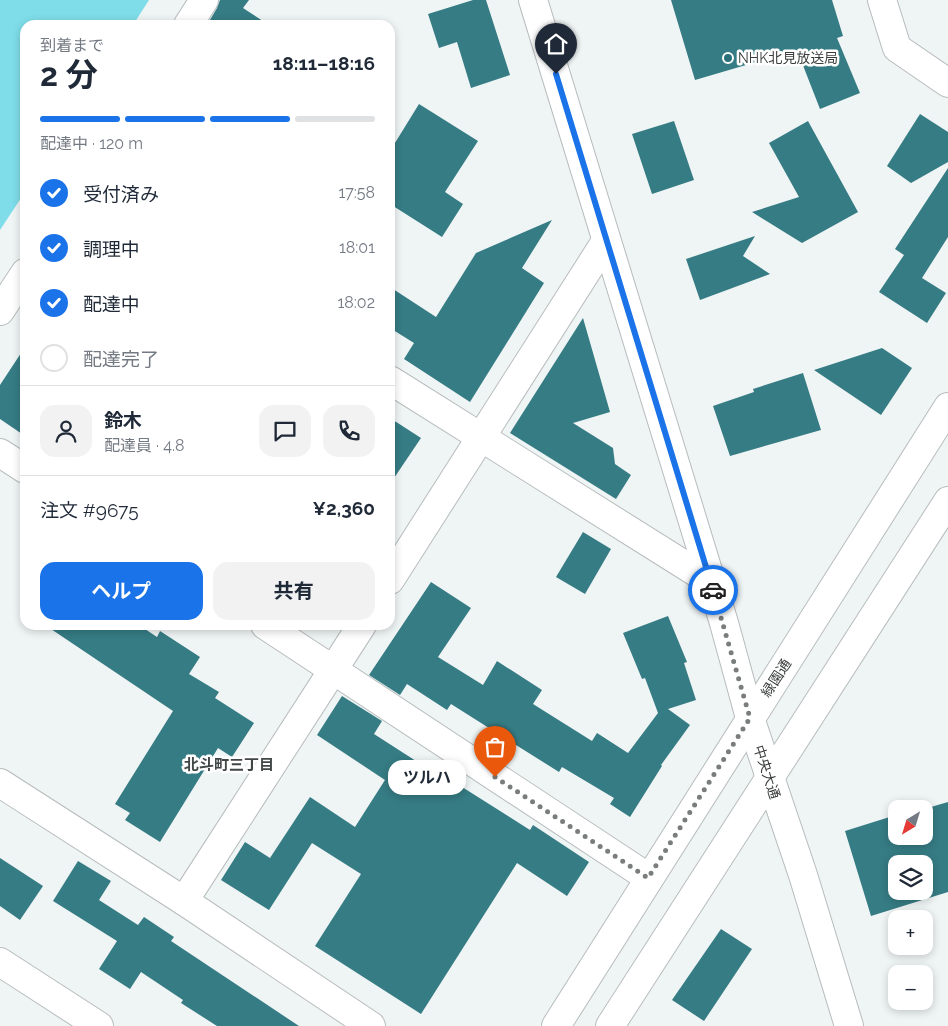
<!DOCTYPE html>
<html lang="ja">
<meta charset="utf-8">
<style>
body{margin:0;font-family:Raleway,"Noto Sans JP",sans-serif;background:#f2f2f3;color:#1f2937;height:100vh;display:flex;flex-direction:column;font-size:19px;white-space:nowrap}
*{box-sizing:border-box;margin:0}
p{font-size:16px;color:#747a83}
.icon{flex:none;width:28px;height:28px;fill:none;stroke:currentColor;stroke-width:2;stroke-linecap:round;stroke-linejoin:round}
.map{position:relative;flex:1;overflow:hidden}
.details{position:absolute;left:20px;top:20px;width:375px;height:610px;display:flex;flex-direction:column;background:#fff;border-radius:15px;box-shadow:0 2px 8px #0003}
.details>*{flex:none}
.needle{width:32px;rotate:218deg}
.buttons{position:absolute;left:888px;top:800px;display:grid;gap:10px}
.buttons a{display:grid;place-items:center;width:45px;height:45px;border-radius:10px;background:#fff;box-shadow:0 2px 8px #0003;font-size:25px}
.pin{position:absolute;display:grid;place-items:center;width:42px;height:42px;color:#fff;margin:-51px -21px;border-radius:50% 50% 50% 0;rotate:-45deg;box-shadow:0 0 5px #0007}
.pin .icon{rotate:45deg}
.courier{position:absolute;display:grid;place-items:center;width:50px;height:50px;margin:-25px;border:4px solid #1a73e8;border-radius:50%;background:#fff;color:#222;box-shadow:0 1px 6px #0007}
.bubble{position:absolute;height:35px;border-radius:15px;background:#fff;box-shadow:0 2px 8px #0003;font-size:16px;font-weight:700;line-height:35px;text-align:center}
.overview em{font-style:normal;font-weight:700}
.overview div{display:flex;flex-direction:column-reverse}
.overview{display:flex;align-items:center;justify-content:space-between;height:85px;padding:0 20px}
h1{font-size:32px;font-weight:700;line-height:38px}
.bar{display:grid;grid-template-columns:repeat(4,1fr);gap:8px 5px;align-content:center;height:60px;padding:0 20px}
.bar i{height:6px;border-radius:4px;background:#e0e1e3}
.bar .current{background:#1a73e8}
.bar p{grid-column:span 4}
.line{display:flex;align-items:center;gap:12px;padding:0 20px;border-top:1px solid #e0e1e3}
.line div{flex:1}
.round{display:grid;place-items:center;flex:none;width:52px;height:52px;border-radius:15px;background:#f2f2f3}
ol{padding:0 20px;list-style:none}
li{display:flex;align-items:center;gap:15px;height:55px}
li p{margin-inline-start:auto}
li .icon{padding:5px;border-radius:50%;background:#1a73e8;color:#fff;stroke-width:4}
li:last-child{color:#747a83}
li i{width:28px;height:28px;border:2px solid #e0e1e3;border-radius:50%}
.cta{display:flex;gap:10px;margin-top:auto;padding:10px 20px}
.cta a{flex:1;height:58px;border-radius:15px;background:#1a73e8;color:#fff;font-size:20px;font-weight:700;line-height:58px;text-align:center}
.cta a+a{background:#f2f2f3;color:#1f2937}
.map>svg:first-child{display:block}
.garden{fill:#7edde9}
.building{fill:#367c84;fill-rule:evenodd}
.lines{fill:none;stroke-linecap:round;stroke-linejoin:round}
.minor-casing{stroke:#b7bcbc;stroke-width:30}
.minor{stroke:#fff;stroke-width:28}
.done{stroke:#7a7d7d;stroke-width:5;stroke-dasharray:0 9}
.route{stroke:#1a73e8;stroke-width:6}
.poi-dot{fill:#28717a;stroke:#fff;stroke-width:2}
.labels{text-anchor:middle;stroke-width:5;stroke-linejoin:round;paint-order:stroke}
.poi-label{font-size:14px;fill:#3b3d3d;stroke:#fff;text-anchor:start}
.street-label{font-size:14px;fill:#3b3d3d;stroke:#fff}
.neighbourhood-label{font-size:15px;font-weight:bold;fill:#414646;stroke:#fff}
</style>
<div class="map">
<svg width="948" height="1026" viewBox="0 0 948 1026">
<rect width="100%" height="100%" fill="#eff4f5"/>
<polygon class="garden" points="0,0 149,0 133,25 25,25 25,192 0,230"/>
<g class="building">
<polygon points="220,0 249,0 243,8 269,25 207,25 217,8"/>
<polygon points="473,0 486,0 510,75 471,88 457,42 439,48 428,14"/>
<polygon points="671,0 832,0 843,36 837,38 860,93 820,109 797,50 695,80"/>
<polygon points="419,104 478,141 445,192 463,204 442,237 390,204 390,151"/>
<polygon points="920,114 948,132 948,162 911,183 887,166"/>
<polygon points="674,121 694,180 652,194 632,134"/>
<polygon points="808,121 858,212 802,243 752,212 799,197 769,143"/>
<polygon points="948,168 948,237 922,278 946,293 927,323 879,292 904,255 895,249"/>
<polygon points="552,220 522,268 544,283 470,402 404,359 414,343 390,328 390,287 436,317 476,253"/>
<polygon points="755,236 743,256 770,274 700,300 686,259"/>
<polygon points="583,318 610,412 573,423 613,448 615,464 631,475 616,499 510,433"/>
<polygon points="25,347 25,436 0,419 0,385"/>
<polygon points="882,348 912,368 881,415 814,370"/>
<polygon points="803,373 821,430 730,456 713,406 754,392 753,389"/>
<polygon points="390,418 421,438 390,484"/>
<polygon points="583,532 611,549 585,594 556,577"/>
<polygon points="431,582 471,608 438,657 483,685 497,661 542,690 533,704 592,741 597,733 628,753 658,713 645,678 642,679 623,633 668,616 687,662 684,663 696,700 668,709 690,725 661,765 662,766 630,817 610,804 614,798 562,767 559,772 451,704 447,710 407,684 400,695 369,675"/>
<polygon points="45,625 139,625 157,637 160,631 200,657 189,674 219,692 215,698 254,723 232,757 218,748 160,842 125,820 130,813 115,804 173,711"/>
<polygon points="342,696 382,721 374,734 430,770 432,768 530,830 533,825 589,862 567,896 517,863 421,1014 315,946 361,874 312,843 269,910 221,880 245,842 270,858 310,797 355,827 385,780 317,735"/>
<path d="M 948,802 L 948,892 L 871,916 L 845,831 L 896,815 L 896,836 L 924,836 L 924,809 ZM 896,864 L 924,864 L 924,891 L 896,891 Z"/>
<polygon points="0,858 43,886 20,920 0,906"/>
<polygon points="78,861 111,881 99,900 138,925 144,917 174,937 171,941 299,1026 217,1026 181,1003 183,1000 141,972 130,989 99,969 117,941 53,901"/>
<polygon points="721,929 752,949 704,1021 672,1000"/>
</g>
<g class="lines">
<g class="minor-casing">
<g id="minor">
<polyline points="533,0 724,623 750,718 803,875 849,1026"/>
<polyline points="882,0 897,48 948,83"/>
<polyline points="188,25 204,0"/>
<polyline points="0,311 25,273"/>
<polyline points="390,380 710,581"/>
<polyline points="0,453 25,469"/>
<polyline points="390,580 606,241"/>
<polyline points="265,625 649,878"/>
<polyline points="0,783 184,901 371,1026"/>
<polyline points="184,901 362,625"/>
<polyline points="0,962 99,1026"/>
<polyline points="556,1026 948,407"/>
<polyline points="610,1026 948,501"/>
</g>
</g>
<use href="#minor" class="minor"/>
</g>
<g class="lines">
<polyline class="done" points="495,777 648,878 750,718 713,590"/>
<polyline class="route" points="556,74 713,590"/>
</g>
<circle class="poi-dot" cx="728" cy="58" r="5"/>
<g class="labels">
<g class="poi-label">
<text x="738" y="63">NHK北見放送局</text>
</g>
<g class="street-label">
<text transform="translate(776 678) rotate(-57)" y="5">緑園通</text>
<text transform="translate(767 772) rotate(72)" y="5">中央大通</text>
</g>
<g class="neighbourhood-label">
<text x="229" y="770">北斗町三丁目</text>
</g>
</g>
</svg>
<div class="buttons">
<a><svg class="needle" viewBox="-14 -14 28 28"><path d="M0-13l5 13h-10z" fill="#e53935"/><path d="M0 13l5-13h-10z" fill="#747a83"/></svg></a>
<a><svg class="icon" aria-label="layers" viewBox="0 0 24 24"><path d="M12 4l9 5-9 5-9-5zM3 14l9 5 9-5"/></svg></a>
<a>+</a>
<a>−</a>
</div>
<div class="pin" style="left:495px;top:777px;background:#ea580c"><svg class="icon" aria-label="bag" viewBox="0 0 24 24"><path d="M5 8h14l-1 12H6zM9 8a3 3 0 0 1 6 0"/></svg></div>
<div class="pin" style="left:556px;top:74px;background:#1f2937"><svg class="icon" aria-label="home" viewBox="0 0 24 24"><path d="M3 11l9-7 9 7M6 9v11h12V9"/></svg></div>
<div class="courier" style="left:713px;top:590px"><svg class="icon" aria-label="car" viewBox="0 0 24 24"><path d="M5 17H2v-5l4-1 3-4h7l3 4 3 1v5h-3M9 17h6M6 11h13"/><circle cx="7" cy="17" r="2"/><circle cx="17" cy="17" r="2"/></svg></div>
<div class="bubble" style="left:388px;top:760px;width:78px">ツルハ</div>
<section class="details">
<div class="overview"><div><h1>2 分</h1><p>到着まで</p></div><em>18:11–18:16</em></div>
<div class="bar"><i class="current"></i><i class="current"></i><i class="current"></i><i></i><p>配達中 · 120 m</p></div>
<ol>
<li><svg class="icon" aria-label="check" viewBox="0 0 24 24"><path d="M5 12l5 5 9-10"/></svg>受付済み<p>17:58</p></li>
<li><svg class="icon" aria-label="check" viewBox="0 0 24 24"><path d="M5 12l5 5 9-10"/></svg>調理中<p>18:01</p></li>
<li><svg class="icon" aria-label="check" viewBox="0 0 24 24"><path d="M5 12l5 5 9-10"/></svg>配達中<p>18:02</p></li>
<li><i></i>配達完了</li>
</ol>
<div class="line" style="height:90px"><a class="round"><svg class="icon" aria-label="person" viewBox="0 0 24 24"><circle cx="12" cy="8" r="4"/><path d="M4 21q1-7 8-7t8 7"/></svg></a><div><b>鈴木</b><p>配達員 · 4.8</p></div><a class="round"><svg class="icon" aria-label="chat" viewBox="0 0 24 24"><path d="M4 5h16v11H9l-5 4z"/></svg></a><a class="round"><svg class="icon" aria-label="phone" viewBox="0 0 24 24"><path d="M5 4h4l2 5-3 2q2 4 5 5l2-3 5 2v4C11 20 4 13 5 4z"/></svg></a></div>
<div class="line" style="height:65px"><div>注文 #9675</div><b>¥2,360</b></div>
<div class="cta"><a>ヘルプ</a><a>共有</a></div>
</section>
</div>
